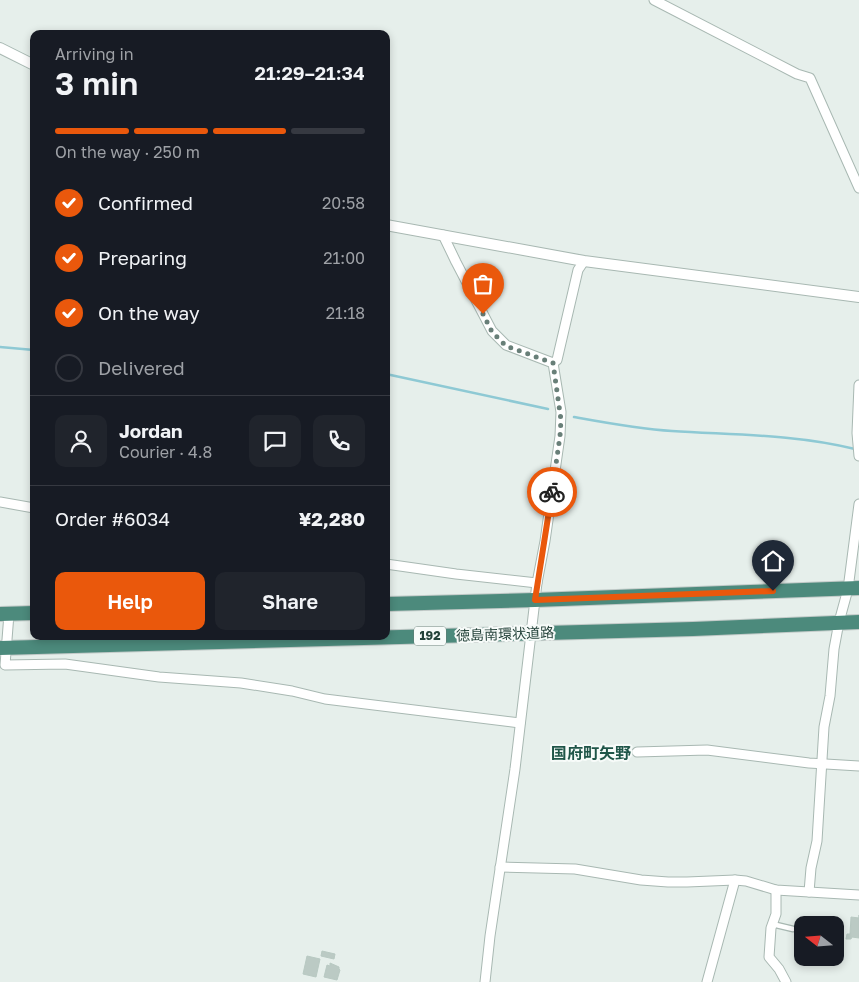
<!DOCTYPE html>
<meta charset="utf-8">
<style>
body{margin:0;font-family:"Golos Text","Noto Sans JP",sans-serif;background:#20242c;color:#f1f3f6;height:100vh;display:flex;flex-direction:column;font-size:19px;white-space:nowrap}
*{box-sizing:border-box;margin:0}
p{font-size:16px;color:#9ea1a6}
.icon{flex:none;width:28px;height:28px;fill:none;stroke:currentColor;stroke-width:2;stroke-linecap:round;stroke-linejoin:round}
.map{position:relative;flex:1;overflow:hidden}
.sheet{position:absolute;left:30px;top:30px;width:360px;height:610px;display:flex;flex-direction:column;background:#171b24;border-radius:10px;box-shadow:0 2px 8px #0003}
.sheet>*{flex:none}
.needle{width:32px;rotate:287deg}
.buttons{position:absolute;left:794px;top:916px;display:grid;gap:10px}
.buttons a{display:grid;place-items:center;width:50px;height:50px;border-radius:10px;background:#171b24;box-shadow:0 2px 8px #0003;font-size:25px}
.pin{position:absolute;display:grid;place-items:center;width:42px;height:42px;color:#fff;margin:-51px -21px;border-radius:50% 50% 50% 0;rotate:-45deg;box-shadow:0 0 5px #0007}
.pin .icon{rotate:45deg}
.courier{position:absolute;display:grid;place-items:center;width:50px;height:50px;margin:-25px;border:4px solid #ea580c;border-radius:50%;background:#fff;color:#222;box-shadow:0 1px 6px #0007}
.summary em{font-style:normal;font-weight:600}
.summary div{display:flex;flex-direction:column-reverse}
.summary{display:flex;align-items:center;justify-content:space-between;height:85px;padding:0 25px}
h1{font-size:32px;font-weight:600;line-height:38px}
.bar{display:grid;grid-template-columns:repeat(4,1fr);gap:8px 5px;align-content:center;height:60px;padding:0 25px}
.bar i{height:6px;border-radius:4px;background:#363941}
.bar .active{background:#ea580c}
.bar p{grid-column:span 4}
.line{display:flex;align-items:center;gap:12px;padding:0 25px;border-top:1px solid #363941}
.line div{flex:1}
.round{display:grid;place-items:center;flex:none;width:52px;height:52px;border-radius:10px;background:#20242c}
ol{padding:0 25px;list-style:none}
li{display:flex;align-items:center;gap:15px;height:55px}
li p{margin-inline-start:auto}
li .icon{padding:5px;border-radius:50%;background:#ea580c;color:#fff;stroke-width:4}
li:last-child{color:#9ea1a6}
li i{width:28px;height:28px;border:2px solid #363941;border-radius:50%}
.action{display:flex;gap:10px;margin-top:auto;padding:10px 25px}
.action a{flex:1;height:58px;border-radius:10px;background:#ea580c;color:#fff;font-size:20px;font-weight:600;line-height:58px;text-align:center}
.action a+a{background:#20242c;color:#f1f3f6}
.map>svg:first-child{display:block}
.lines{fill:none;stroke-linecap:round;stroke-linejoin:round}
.stream{stroke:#8ec9d4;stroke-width:2.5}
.building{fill:#bbcac4;stroke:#b8c9c2}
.service-casing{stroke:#a8b8b2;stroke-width:7}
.minor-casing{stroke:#a8b8b2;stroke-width:11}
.tertiary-casing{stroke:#a8b8b2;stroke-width:12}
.trunk-casing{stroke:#c2cac8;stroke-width:16}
.service{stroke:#fff;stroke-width:4.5}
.minor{stroke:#fff;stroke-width:9}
.tertiary{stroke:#fff;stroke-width:10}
.trunk{stroke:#4c8a7c;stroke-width:14}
.done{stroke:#687f78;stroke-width:5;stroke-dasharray:0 9}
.route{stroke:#ea580c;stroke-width:6}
.labels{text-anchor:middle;stroke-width:4;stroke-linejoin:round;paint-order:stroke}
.shield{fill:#f7fbf9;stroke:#637a73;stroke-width:1}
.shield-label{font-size:12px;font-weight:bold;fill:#24423a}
.street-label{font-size:14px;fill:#24423a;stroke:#f7fbf9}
.quarter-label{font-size:16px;font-weight:bold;fill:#1f5548;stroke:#f7fbf9}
</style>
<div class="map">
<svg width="859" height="982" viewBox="0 0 859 982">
<rect width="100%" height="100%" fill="#e6efeb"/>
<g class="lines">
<g class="stream">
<polyline points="0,347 34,350"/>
<polyline points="386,374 548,409"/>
<path d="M 574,417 C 607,423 639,429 672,431 C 733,435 795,434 855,449"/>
</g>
</g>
<g class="building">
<polygon points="859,915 859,938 852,937 851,939 846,939 847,934 850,934 851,917 859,918"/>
<polygon points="322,951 335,954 334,959 321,956"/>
<polygon points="307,956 320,959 316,977 303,974"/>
<polygon points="330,963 339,967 339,969 340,970 337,980 324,977 327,965 330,966"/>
</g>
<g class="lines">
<g class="service-casing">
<polyline id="service" points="772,924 793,929"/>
</g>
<g class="minor-casing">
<g id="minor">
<polyline points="654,0 797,74 810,78 859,188"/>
<polyline points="443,235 456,262 492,331 506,345 553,363 561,412 560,436 545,541 537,583 515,769 490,936 485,982"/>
<polyline points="553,363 557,360 578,270 584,261"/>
<polyline points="859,385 857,433 859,456"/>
<polyline points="0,502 34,508"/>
<polyline points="386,564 456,574 537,583"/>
<polyline points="9,614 5,665 65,664 159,677 241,683 292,691 325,699 520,723"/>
<polyline points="637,752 707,750 809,763 859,766"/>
<polyline points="500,867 575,869 641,880 668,882 687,882 735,880 746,881 776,890 859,895"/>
<polyline points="776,890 776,914 771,928 769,957 779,969 786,982"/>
<polyline points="809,892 811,868 817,841 824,727 830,696 834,649 839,622 848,589 859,504"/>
<polyline points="707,982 735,880"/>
</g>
</g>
<g class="tertiary-casing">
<g id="tertiary">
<polyline points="0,48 34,65"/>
<polyline points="386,225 584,261 859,297"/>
</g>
</g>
<g class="trunk-casing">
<g id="trunk">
<polyline points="386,604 535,600 859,588"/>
<polyline points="0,614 34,613"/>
<polyline points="0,648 693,629 859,622"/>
</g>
</g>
<use href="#service" class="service"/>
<use href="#minor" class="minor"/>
<use href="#tertiary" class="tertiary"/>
<use href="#trunk" class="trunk"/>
</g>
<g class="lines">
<polyline class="done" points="483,314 492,332 506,346 553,363 561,420 560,436 552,492"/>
<polyline class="route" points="552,492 535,600 773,591"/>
</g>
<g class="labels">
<rect class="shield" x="414" y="626.5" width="32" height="19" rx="4"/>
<g class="shield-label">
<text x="430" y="640">192</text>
</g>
<g class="street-label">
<text transform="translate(505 634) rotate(-2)" y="5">徳島南環状道路</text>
</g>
<g class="quarter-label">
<text x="591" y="759">国府町矢野</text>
</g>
</g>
</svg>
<div class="buttons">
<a><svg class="needle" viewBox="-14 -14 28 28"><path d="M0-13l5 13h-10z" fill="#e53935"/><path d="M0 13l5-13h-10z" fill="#9ea1a6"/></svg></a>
</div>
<div class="pin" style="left:483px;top:314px;background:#ea580c"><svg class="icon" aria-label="bag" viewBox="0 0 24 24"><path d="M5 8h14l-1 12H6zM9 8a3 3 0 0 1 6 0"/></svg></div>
<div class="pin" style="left:773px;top:591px;background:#1f2937"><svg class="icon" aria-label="home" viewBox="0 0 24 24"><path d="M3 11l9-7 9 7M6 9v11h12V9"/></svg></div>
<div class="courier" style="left:552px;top:492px"><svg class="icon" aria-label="bike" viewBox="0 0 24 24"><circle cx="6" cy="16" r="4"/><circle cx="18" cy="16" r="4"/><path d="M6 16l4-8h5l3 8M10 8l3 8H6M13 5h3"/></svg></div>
<section class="sheet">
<div class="summary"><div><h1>3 min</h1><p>Arriving in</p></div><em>21:29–21:34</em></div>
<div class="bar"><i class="active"></i><i class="active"></i><i class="active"></i><i></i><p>On the way · 250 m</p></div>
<ol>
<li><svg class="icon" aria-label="check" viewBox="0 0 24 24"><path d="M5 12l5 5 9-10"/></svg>Confirmed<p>20:58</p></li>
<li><svg class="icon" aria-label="check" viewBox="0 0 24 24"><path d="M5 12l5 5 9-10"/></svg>Preparing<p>21:00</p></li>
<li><svg class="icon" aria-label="check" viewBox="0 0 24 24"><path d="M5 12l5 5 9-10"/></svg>On the way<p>21:18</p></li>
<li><i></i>Delivered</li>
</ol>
<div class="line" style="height:90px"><a class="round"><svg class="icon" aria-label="person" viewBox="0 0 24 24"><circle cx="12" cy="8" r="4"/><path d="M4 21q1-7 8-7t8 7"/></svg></a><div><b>Jordan</b><p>Courier · 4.8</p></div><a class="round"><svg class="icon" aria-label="chat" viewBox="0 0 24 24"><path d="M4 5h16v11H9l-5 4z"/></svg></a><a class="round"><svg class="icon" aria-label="phone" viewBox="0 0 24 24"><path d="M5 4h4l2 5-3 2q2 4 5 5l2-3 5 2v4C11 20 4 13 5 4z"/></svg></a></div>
<div class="line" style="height:65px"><div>Order #6034</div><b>¥2,280</b></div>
<div class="action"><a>Help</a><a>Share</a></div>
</section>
</div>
